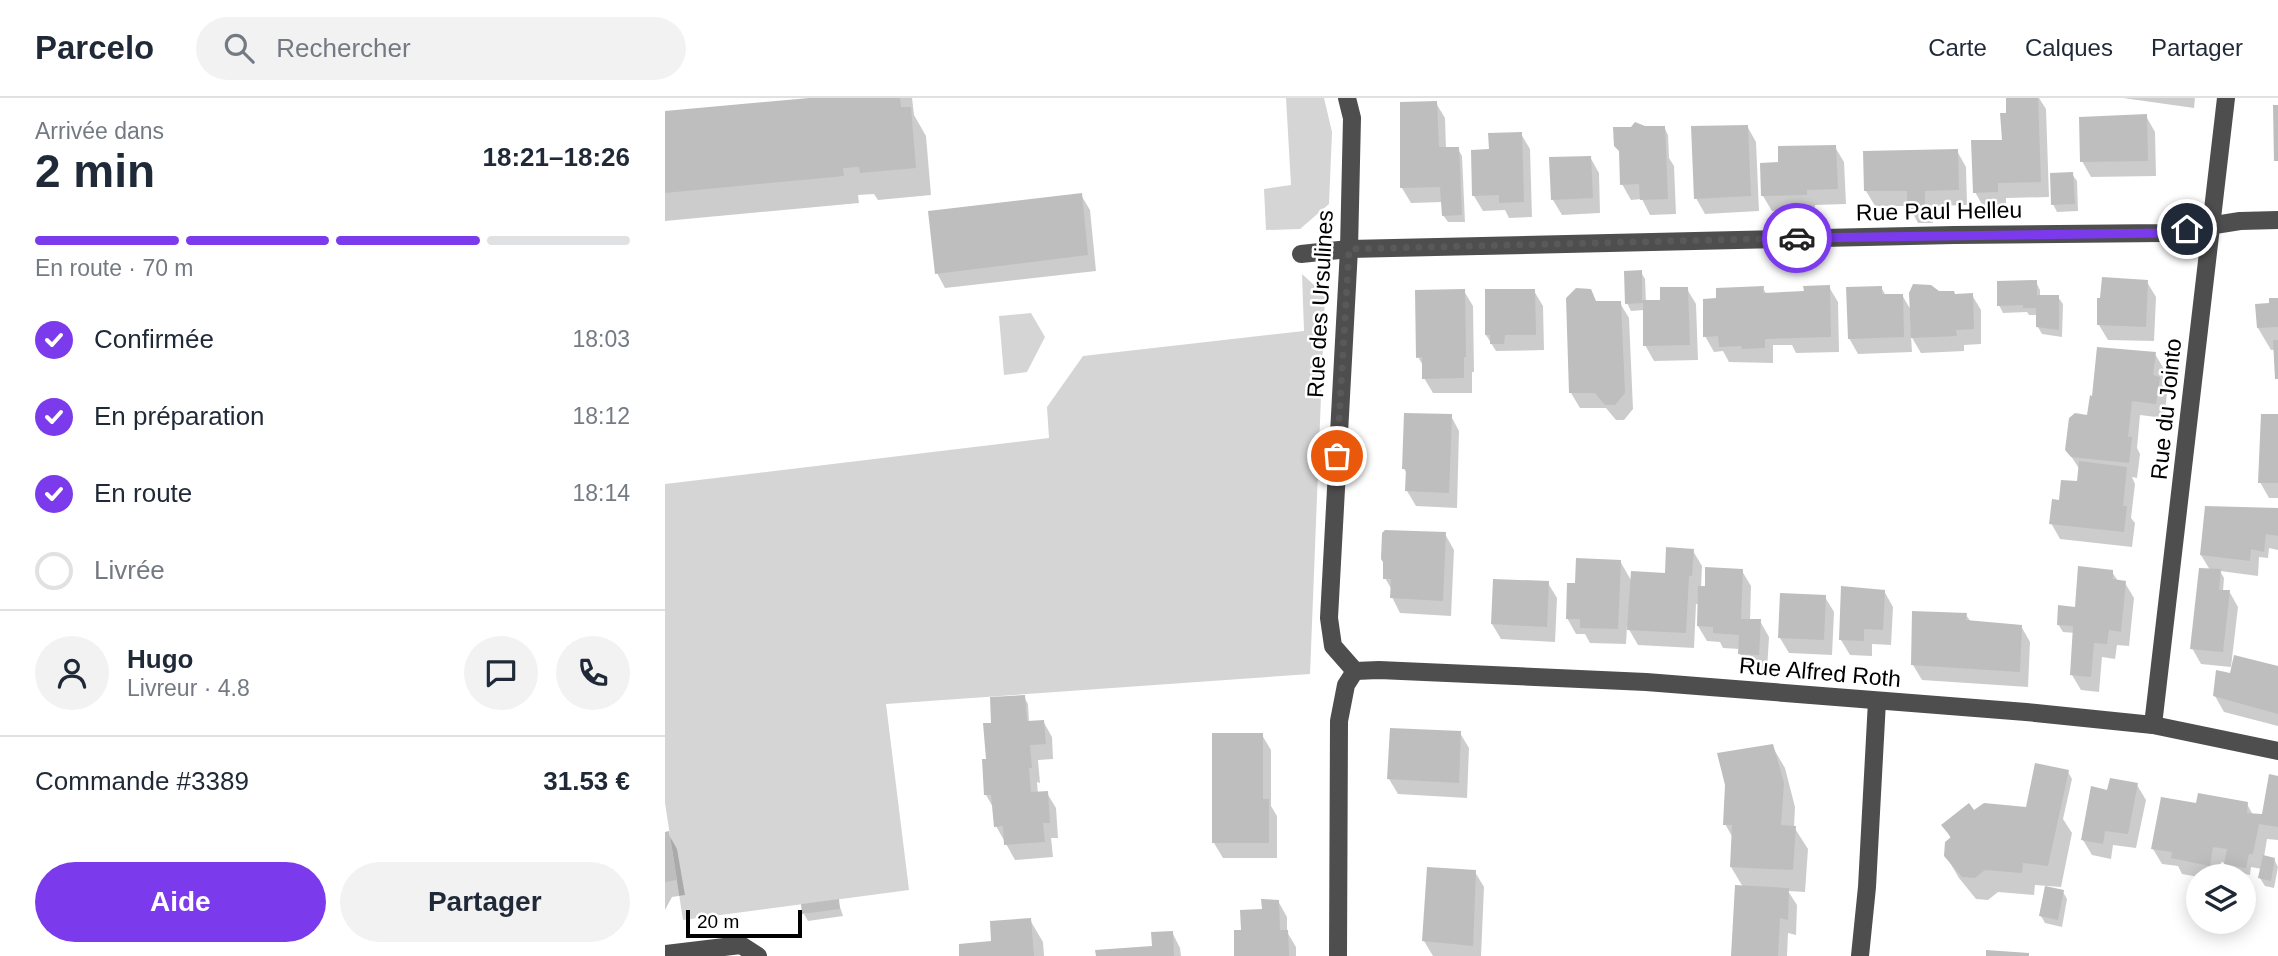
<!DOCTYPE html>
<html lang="fr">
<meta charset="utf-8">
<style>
body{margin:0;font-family:Helvetica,sans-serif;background:#f2f2f3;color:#1f2937;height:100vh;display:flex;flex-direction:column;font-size:26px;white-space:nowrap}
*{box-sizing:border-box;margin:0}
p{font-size:23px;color:#747a83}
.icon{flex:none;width:38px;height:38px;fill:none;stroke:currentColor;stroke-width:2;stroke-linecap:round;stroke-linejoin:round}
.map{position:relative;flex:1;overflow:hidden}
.panel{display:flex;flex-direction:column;background:#fff;width:665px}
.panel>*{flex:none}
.controls{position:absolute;left:1521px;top:766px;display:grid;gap:14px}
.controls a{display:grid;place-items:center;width:70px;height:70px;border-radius:50%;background:#fff;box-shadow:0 4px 18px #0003;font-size:35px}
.scale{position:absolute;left:21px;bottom:18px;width:116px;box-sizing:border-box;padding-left:7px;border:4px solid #000;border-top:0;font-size:19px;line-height:24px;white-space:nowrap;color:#000;-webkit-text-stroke:5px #fff;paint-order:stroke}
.pin{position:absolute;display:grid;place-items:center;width:60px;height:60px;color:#fff;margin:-30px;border:4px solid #fff;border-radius:50%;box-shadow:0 2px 7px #0007}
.courier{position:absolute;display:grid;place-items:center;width:70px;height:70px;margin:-35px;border:5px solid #7c3aed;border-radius:50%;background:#fff;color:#222;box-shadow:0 2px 9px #0007}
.head em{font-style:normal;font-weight:600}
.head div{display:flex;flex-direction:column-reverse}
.head{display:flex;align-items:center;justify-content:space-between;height:119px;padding:0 35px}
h1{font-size:46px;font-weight:600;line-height:52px}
.bar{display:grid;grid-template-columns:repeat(4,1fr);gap:10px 7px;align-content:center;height:84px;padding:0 35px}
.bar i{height:9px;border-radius:5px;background:#e0e1e3}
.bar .current{background:#7c3aed}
.bar p{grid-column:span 4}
.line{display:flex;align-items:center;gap:18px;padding:0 35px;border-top:2px solid #e0e1e3}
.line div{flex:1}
.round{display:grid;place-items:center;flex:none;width:74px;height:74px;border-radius:37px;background:#f2f2f3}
ol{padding:0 35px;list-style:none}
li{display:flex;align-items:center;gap:21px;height:77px}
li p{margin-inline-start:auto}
li .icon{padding:7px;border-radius:50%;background:#7c3aed;color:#fff;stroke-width:4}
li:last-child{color:#747a83}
li i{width:38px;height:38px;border:4px solid #e0e1e3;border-radius:50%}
.cta{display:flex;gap:14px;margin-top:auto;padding:14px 35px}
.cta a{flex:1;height:80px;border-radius:42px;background:#7c3aed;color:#fff;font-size:28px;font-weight:600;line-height:80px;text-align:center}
.cta a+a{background:#f2f2f3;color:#1f2937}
header{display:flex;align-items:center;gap:42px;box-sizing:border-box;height:98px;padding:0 35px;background:#fff;border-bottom:2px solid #e0e1e3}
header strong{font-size:33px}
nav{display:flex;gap:38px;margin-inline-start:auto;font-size:24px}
.search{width:490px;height:63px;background:#f2f2f3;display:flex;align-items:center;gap:18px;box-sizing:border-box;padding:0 24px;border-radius:38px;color:#747a83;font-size:26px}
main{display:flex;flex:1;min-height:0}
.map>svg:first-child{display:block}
.green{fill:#d5d5d5}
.shadow{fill:#0003}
.building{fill:#bebebe}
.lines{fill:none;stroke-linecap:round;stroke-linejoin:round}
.minor{stroke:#4e4e4e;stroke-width:18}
.done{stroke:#595959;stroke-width:7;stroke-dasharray:0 12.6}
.route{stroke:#7c3aed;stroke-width:9}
.labels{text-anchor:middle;stroke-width:5;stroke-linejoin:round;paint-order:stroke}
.street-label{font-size:23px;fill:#000;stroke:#fff}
</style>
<header>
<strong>Parcelo</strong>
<div class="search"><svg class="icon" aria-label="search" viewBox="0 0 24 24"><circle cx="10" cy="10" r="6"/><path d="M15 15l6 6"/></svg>Rechercher</div>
<nav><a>Carte</a><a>Calques</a><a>Partager</a></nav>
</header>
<main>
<section class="panel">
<div class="head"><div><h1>2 min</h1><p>Arrivée dans</p></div><em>18:21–18:26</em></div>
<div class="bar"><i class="current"></i><i class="current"></i><i class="current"></i><i></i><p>En route · 70 m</p></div>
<ol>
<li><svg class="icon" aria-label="check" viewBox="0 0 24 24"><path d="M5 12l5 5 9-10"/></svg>Confirmée<p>18:03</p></li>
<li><svg class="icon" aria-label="check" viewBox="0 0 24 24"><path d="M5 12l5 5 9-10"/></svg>En préparation<p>18:12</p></li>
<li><svg class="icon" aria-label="check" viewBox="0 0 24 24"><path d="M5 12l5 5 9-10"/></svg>En route<p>18:14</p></li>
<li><i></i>Livrée</li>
</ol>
<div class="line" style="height:126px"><a class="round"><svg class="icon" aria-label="person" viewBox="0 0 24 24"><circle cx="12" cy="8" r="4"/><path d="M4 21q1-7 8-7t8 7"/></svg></a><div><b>Hugo</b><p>Livreur · 4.8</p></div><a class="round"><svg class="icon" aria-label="chat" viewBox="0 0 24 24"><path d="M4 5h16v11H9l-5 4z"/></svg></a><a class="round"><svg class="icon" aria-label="phone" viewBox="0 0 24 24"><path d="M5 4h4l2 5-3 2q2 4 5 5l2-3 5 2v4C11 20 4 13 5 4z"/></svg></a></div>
<div class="line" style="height:91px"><div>Commande #3389</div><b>31.53 €</b></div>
<div class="cta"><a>Aide</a><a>Partager</a></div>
</section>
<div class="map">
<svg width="1613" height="858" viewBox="0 0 1613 858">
<rect width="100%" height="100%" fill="#fff"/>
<g class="green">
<polygon points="621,0 659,0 667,34 664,106 635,131 601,132 599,91 626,87"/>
<polygon points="637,176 660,197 645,576 221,606 244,792 18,822 0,705 0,386 384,340 382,309 418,258 639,233"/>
<polygon points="366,215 380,239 362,274 339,277 334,218"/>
</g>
<g class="shadow">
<polygon points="164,0 247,0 249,17 261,38 266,97 213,102 209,96 193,97 194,105 0,123 0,15"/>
<polygon points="1342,0 1374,0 1381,11 1384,99 1341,100 1341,109 1319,110 1310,94 1338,44 1343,17"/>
<polygon points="1458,0 1530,0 1529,10"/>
<polygon points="771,5 780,20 781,51 793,51 797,58 800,124 783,124 778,117 778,104 746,105 737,90 737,6"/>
<polygon points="1481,18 1490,34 1491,78 1426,79 1417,63"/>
<polygon points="1082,28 1091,44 1094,113 1040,116 1031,100"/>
<polygon points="999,29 1003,37 1004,60 1009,68 1011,116 985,117 977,101 966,102 957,86 980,30"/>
<polygon points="856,36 865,51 867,119 844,120 840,112 818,113 809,98 826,52"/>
<polygon points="1170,49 1179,64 1181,106 1150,107 1150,112 1107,113 1098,98 1115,65"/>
<polygon points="1292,53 1301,69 1302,107 1268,108 1268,125 1253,125 1244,108 1210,108 1201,93"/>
<polygon points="925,59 934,75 935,115 897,117 888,102"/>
<polygon points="1407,76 1412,83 1413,113 1392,114 1388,106"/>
<polygon points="416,97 425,112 431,173 280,190 272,175"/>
<polygon points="976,174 980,181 981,204 997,204 1022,191 1031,206 1033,262 989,263 980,247 979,212 966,213 962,205"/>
<polygon points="1371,184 1375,192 1375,199 1393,199 1398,206 1397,239 1377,236 1373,229 1373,217 1364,217 1362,214 1338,215 1334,207"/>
<polygon points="1482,184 1491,199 1489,243 1443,242 1434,227"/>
<polygon points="1164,189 1173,204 1174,254 1131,255 1127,247 1108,247 1108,265 1064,264 1058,253 1049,254 1040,238 1098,190 1102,197 1141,195"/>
<polygon points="1216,189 1221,198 1237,197 1247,214 1274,195 1289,198 1307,197 1316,212 1316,246 1299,247 1299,253 1256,255 1246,238 1247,254 1193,256 1184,240"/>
<polygon points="799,193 808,208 809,274 807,274 807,295 768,295 759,280 759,269 753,259"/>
<polygon points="869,193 878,208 879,252 831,253 821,237"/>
<polygon points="1606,202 1613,202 1613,283 1611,252 1606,252 1593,230"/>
<polygon points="932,205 955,205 964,220 968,311 959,322 951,322 941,310 915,310 906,295"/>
<polygon points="1490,256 1499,271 1497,286 1502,296 1499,320 1475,317 1472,350 1475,356 1472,380 1467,379 1470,386 1466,420 1470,425 1467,449 1395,441 1386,425 1395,403 1413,385 1415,372 1402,352 1424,319"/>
<polygon points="786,318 794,333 792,410 751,408 742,393 743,377 739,371"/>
<polygon points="1598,318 1613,318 1613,400 1604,400 1595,384"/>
<polygon points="1541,410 1613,412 1613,452 1604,450 1603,460 1594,459 1593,478 1555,473 1559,480 1558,493 1564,493 1573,509 1566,569 1536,566 1527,550 1545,472 1536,457"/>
<polygon points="780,436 789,452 786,518 735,515 727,499 727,492 720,480"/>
<polygon points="1028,453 1037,468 1036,490 1077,473 1086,488 1085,523 1095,523 1104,539 1102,572 1083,571 1075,556 1075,551 1058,550 1055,544 1042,543 1033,528 1034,506 1031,506 1029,550 973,547 962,528 961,546 925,545 920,536 911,536 902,520 912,487 955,463 967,484 1001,477"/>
<polygon points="1447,474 1453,483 1460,485 1469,500 1464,548 1452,547 1450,561 1437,559 1434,594 1416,592 1407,577 1410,535 1398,534 1393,526 1412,511"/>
<polygon points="883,485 892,500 890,544 836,541 827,526"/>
<polygon points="1219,493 1228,509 1226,547 1207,546 1207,558 1185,557 1176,542"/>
<polygon points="1160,499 1169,514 1167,557 1124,555 1115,540"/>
<polygon points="1301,517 1306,524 1356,528 1365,544 1363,589 1257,582 1248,567"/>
<polygon points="1571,559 1613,569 1613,628 1559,614 1550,598 1567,577"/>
<polygon points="359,599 363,606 364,624 378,623 387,639 388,661 373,662 375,685 372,684 373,696 382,695 391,710 393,740 386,740 388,759 350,762 331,728 329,711 321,697 323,663 329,626"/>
<polygon points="795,635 804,650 802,700 733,696 724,681"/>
<polygon points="597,637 606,652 606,708 612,718 612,760 558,760 549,745"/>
<polygon points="1107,648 1120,670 1130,709 1129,729 1143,751 1140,794 1123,793 1132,807 1131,837 1123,835 1122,858 1068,858 1071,789 1078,789 1066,769 1068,740 1060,726"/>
<polygon points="1403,674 1407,681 1398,721 1407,735 1396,789 1370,787 1369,797 1333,794 1323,802 1311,801 1294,780 1281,758 1286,741 1279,727 1309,715 1362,710"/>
<polygon points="1605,678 1613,680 1613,742 1602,741 1599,759 1609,761 1613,769 1609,790 1600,788 1595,780 1597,771 1586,769 1585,777 1565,773 1560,765 1556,764 1554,779 1534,779 1517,776 1513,768 1497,766 1488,751 1532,707 1582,706 1588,717 1598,718"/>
<polygon points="1472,687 1481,702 1471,750 1448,747 1446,761 1427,757 1418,742 1444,694"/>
<polygon points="3,735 12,751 20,797 7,799 0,812 0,736"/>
<polygon points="810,774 819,789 816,858 768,858 759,843"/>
<polygon points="1398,794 1402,801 1397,829 1380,825 1376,818"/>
<polygon points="173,803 178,818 143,823 139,816"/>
<polygon points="613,803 622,819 622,834 631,849 631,858 571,858 570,834 577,834 599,813"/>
<polygon points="365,822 378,844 379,858 296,858 296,848 327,845"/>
<polygon points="507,834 515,850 516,858 433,858 432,853 489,849"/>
</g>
<g class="building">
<polygon points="144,0 235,0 236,9 246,9 251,70 195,75 194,69 178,70 179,78 0,95 0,13"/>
<polygon points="1341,0 1373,0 1376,84 1333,85 1333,94 1308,95 1306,42 1337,42 1335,15 1341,15"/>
<polygon points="772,3 774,49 794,49 797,117 777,118 775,89 735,90 735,4"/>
<polygon points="1608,7 1613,7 1613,63 1609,63"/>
<polygon points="1482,16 1483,63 1415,64 1414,19"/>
<polygon points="970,24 980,28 1000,28 1003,101 975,102 974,86 955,87 954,53 949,48 948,29 966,29"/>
<polygon points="1083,27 1086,98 1029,101 1026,28"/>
<polygon points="857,34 859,104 834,105 834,97 807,98 806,52 824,51 823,35"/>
<polygon points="1171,47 1173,91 1142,92 1142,97 1096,98 1095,65 1113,64 1113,48"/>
<polygon points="1293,51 1294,92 1260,93 1260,110 1242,110 1242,93 1199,93 1198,53"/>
<polygon points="926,58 928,100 886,102 884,59"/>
<polygon points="1408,74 1410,106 1386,107 1385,75"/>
<polygon points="417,95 423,157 270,176 263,113"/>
<polygon points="977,172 977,202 995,202 995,189 1023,189 1025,247 978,248 978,205 960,206 959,173"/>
<polygon points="1437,179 1483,182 1481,229 1432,227 1432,200 1435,200"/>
<polygon points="1372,182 1372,197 1394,197 1394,232 1371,229 1371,210 1358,210 1358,207 1332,208 1332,183"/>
<polygon points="1248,186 1266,187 1274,193 1289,193 1290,196 1308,195 1309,231 1291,232 1292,238 1246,240 1244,195"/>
<polygon points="1165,187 1166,239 1100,241 1100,250 1077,251 1076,248 1054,249 1053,238 1038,239 1038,201 1051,200 1051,190 1099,188 1098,195 1139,193 1138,188"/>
<polygon points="1217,188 1217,196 1238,196 1239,239 1183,241 1181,189"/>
<polygon points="911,190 926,191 931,203 956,203 960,295 950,307 940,307 930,295 904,295 901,200"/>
<polygon points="800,191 801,259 799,259 799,280 757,281 757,259 751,260 750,192"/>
<polygon points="820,191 870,191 871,237 840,237 839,246 825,246 825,237 820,237"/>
<polygon points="1604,200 1613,200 1613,229 1592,230 1590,206 1604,205"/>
<polygon points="1608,242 1613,242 1613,281 1610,281"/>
<polygon points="1432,249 1491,254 1488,277 1495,279 1491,306 1467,303 1463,339 1467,339 1464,365 1406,359 1400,352 1404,320 1410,315 1422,317 1425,297 1427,298"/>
<polygon points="739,315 787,316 784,395 740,393 741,371 737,371"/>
<polygon points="1596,316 1613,316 1613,385 1593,385"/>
<polygon points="1414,363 1462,369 1458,408 1462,408 1459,434 1384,426 1387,401 1394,402 1396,382 1412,383"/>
<polygon points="1540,408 1613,410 1613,438 1601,436 1599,454 1586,451 1585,463 1535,457"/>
<polygon points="720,432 781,434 778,503 725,500 726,481 718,481 718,464 716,461 717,435"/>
<polygon points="1001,449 1029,451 1027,478 1024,478 1021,535 962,532 966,473 1000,475"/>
<polygon points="911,460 956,462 953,531 915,530 915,521 901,521 902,485 910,485"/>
<polygon points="1413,468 1448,472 1448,481 1461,483 1456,534 1444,532 1442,546 1429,545 1426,579 1405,577 1408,528 1392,527 1393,507 1410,509"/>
<polygon points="1040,469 1078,471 1076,521 1096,521 1094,557 1073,556 1074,537 1048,535 1048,529 1032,528 1033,488 1040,488"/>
<polygon points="1534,470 1556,471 1554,492 1565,492 1558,554 1525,551"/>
<polygon points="828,481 884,483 882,529 826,526"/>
<polygon points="1176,488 1220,492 1218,532 1199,531 1199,543 1174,542"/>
<polygon points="1115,495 1161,497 1159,542 1113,540"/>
<polygon points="1247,513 1302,515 1301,522 1357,527 1355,574 1246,567"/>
<polygon points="1569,557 1613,568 1613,616 1548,598 1551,572 1565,575"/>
<polygon points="360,597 362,623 379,622 381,646 365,647 367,670 364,670 366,694 383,693 385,725 378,725 380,744 339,747 338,728 329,729 326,697 319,697 317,661 321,661 318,625 326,625 325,599"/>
<polygon points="725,630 796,633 794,685 722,681"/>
<polygon points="547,635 598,635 598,701 604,701 604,745 547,745"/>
<polygon points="1108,646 1119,685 1116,727 1131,728 1128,772 1065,769 1067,727 1058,727 1060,687 1052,655"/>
<polygon points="1370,665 1404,672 1383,768 1358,765 1357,775 1320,772 1310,780 1297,779 1279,758 1280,744 1286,739 1276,727 1304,705 1309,712 1319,705 1361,709"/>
<polygon points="1604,676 1613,678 1613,729 1594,726 1588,756 1584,756 1581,770 1559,766 1562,751 1548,749 1545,768 1506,760 1507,754 1486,751 1496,699 1531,705 1533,695 1583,704 1582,715 1597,716"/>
<polygon points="1445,680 1473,685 1463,736 1440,733 1438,746 1416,742 1426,688 1442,692"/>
<polygon points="4,733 12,782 0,784 0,734"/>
<polygon points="1598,757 1610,760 1606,783 1593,780"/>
<polygon points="762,769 811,772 808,848 757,843"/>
<polygon points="1070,787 1124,790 1123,822 1115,820 1113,858 1066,858"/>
<polygon points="1380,788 1399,792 1393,822 1374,818"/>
<polygon points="174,801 175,811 137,816 136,806"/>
<polygon points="596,801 614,802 615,832 623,832 624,858 569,858 569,832 576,832 575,812 597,811"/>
<polygon points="366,820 369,858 294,858 294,846 326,843 325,823"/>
<polygon points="508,833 509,858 431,858 430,852 487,848 486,834"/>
<polygon points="1321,852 1364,855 1364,858 1321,858"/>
</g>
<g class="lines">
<g class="minor">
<polyline points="682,0 687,20 684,151 664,520 668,548 690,573"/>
<polyline points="636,156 684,151 1289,137 1499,135 1575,123 1613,122"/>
<polyline points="690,573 714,572 981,584 1361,614 1488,627 1613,653"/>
<polyline points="1488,627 1561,0"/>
<polyline points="0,856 76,847 93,858"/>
<polyline points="673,858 674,623 681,587 690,573"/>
<polyline points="1195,858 1202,789 1212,603"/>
</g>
</g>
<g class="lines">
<polyline class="done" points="672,358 684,151 1132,140"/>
<polyline class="route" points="1132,140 1499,135 1522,131"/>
</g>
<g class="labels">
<g class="street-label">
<text transform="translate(1274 113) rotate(-1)" y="8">Rue Paul Helleu</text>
<text transform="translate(655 206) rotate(-87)" y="8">Rue des Ursulines</text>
<text transform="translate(1501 311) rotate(-84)" y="8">Rue du Jointo</text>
<text transform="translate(1155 574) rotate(5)" y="8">Rue Alfred Roth</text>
</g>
</g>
</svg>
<div class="controls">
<a><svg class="icon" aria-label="layers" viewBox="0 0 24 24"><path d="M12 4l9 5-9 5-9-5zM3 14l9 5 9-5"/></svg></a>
</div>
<div class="scale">20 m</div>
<div class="pin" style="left:672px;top:358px;background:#ea580c"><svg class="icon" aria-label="bag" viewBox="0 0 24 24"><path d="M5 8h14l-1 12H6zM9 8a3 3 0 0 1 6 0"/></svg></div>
<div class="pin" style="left:1522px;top:131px;background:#1f2937"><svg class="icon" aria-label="home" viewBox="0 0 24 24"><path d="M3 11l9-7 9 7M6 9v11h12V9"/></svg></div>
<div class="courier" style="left:1132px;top:140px"><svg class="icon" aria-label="car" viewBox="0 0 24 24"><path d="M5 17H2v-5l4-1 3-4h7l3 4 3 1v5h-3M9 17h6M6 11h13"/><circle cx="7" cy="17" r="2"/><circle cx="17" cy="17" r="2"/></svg></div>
</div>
</main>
